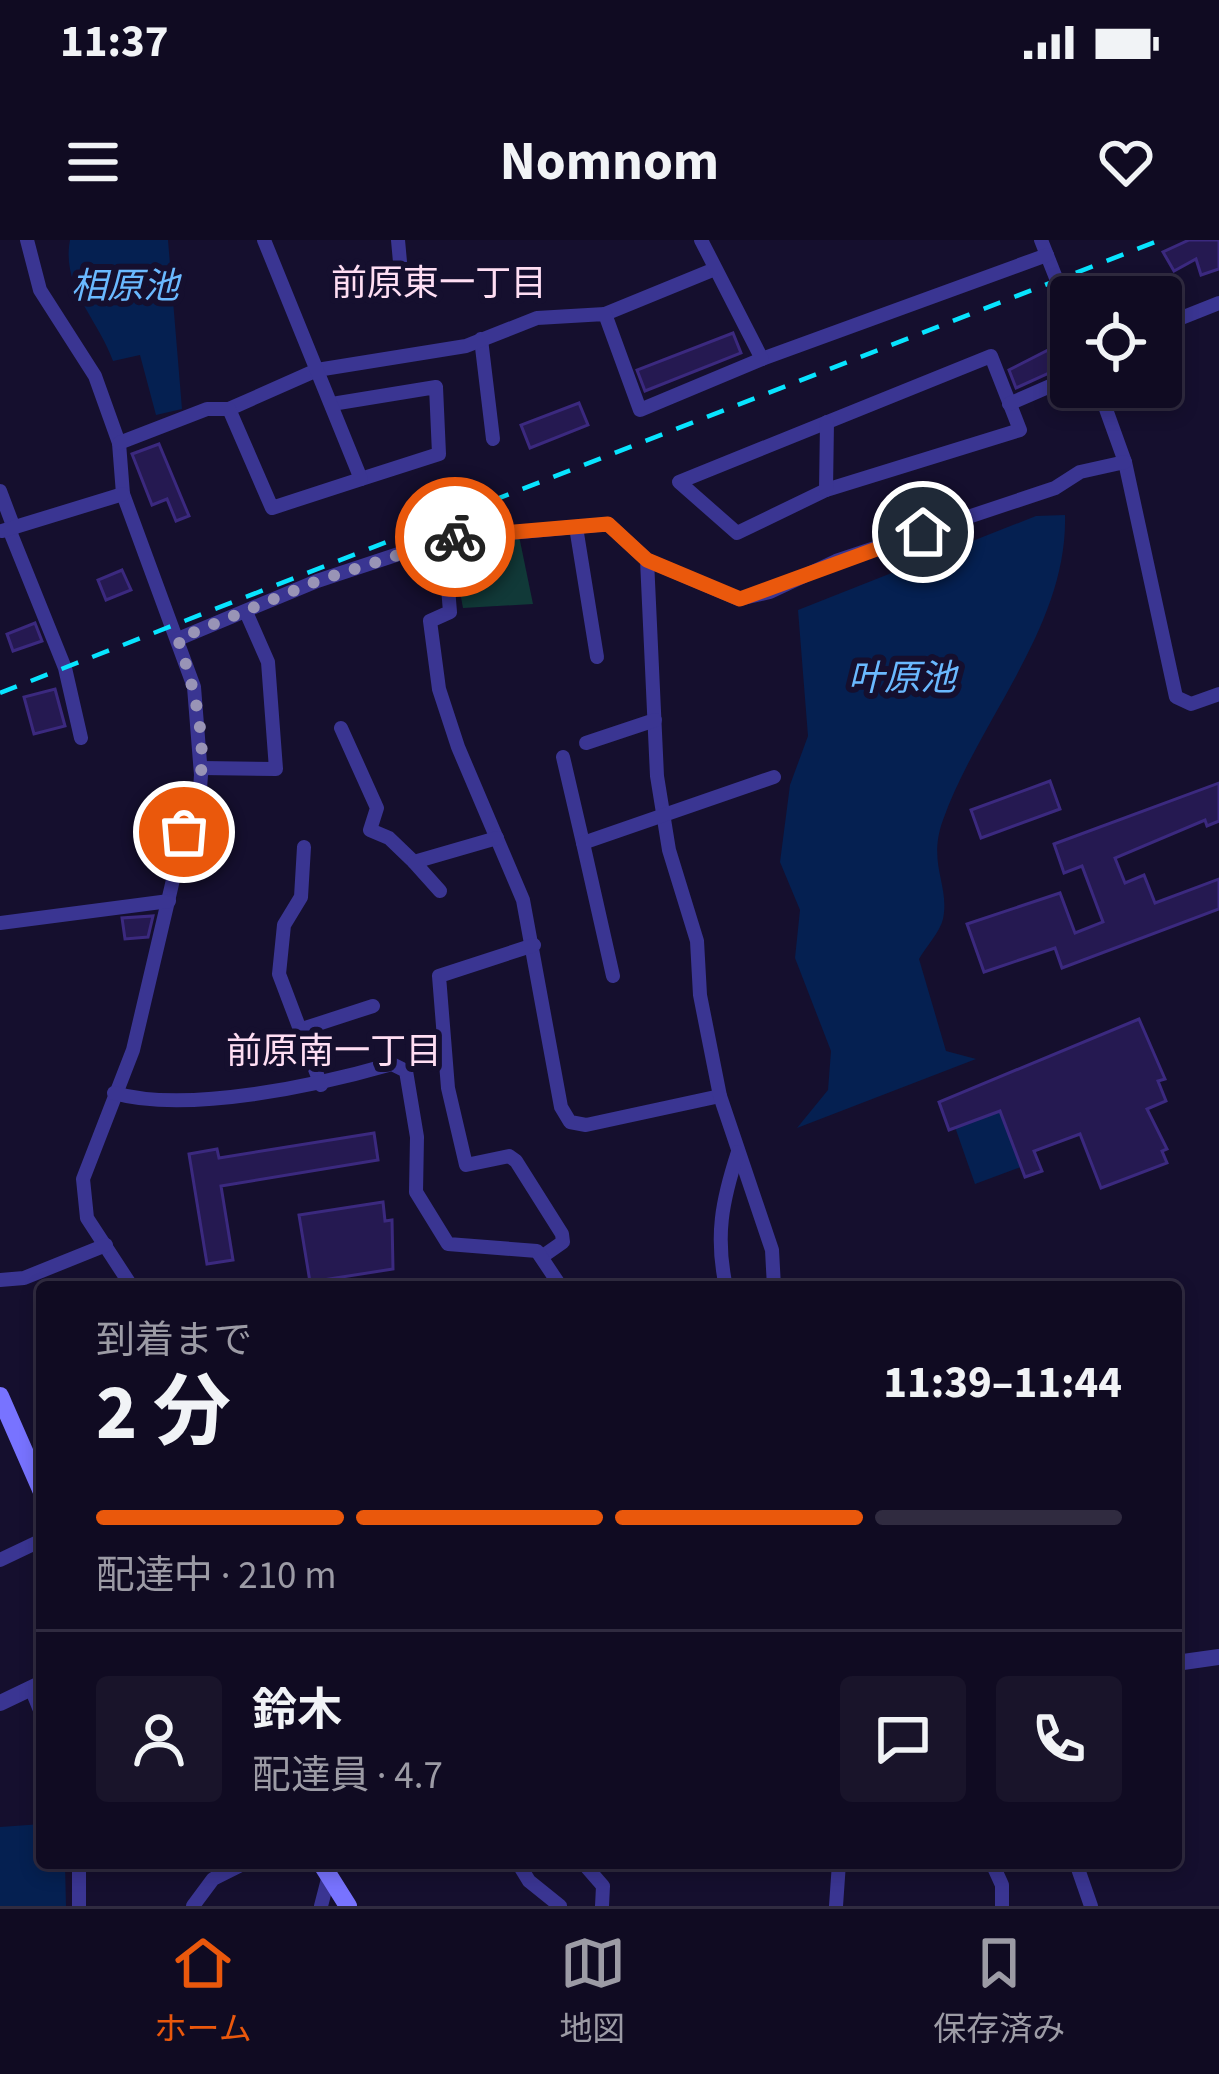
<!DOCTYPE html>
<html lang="ja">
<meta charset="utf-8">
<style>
body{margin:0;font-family:"Source Sans 3","Noto Sans JP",sans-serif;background:#19142a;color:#f1f3f6;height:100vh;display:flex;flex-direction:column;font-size:45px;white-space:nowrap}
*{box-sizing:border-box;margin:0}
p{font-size:39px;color:#9c9ba5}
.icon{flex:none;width:66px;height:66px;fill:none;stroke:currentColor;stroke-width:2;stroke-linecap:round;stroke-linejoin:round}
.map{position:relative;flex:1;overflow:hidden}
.details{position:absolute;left:36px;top:1041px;width:1146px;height:588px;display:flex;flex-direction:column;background:#100b22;border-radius:12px;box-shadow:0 6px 18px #0003,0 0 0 3px #302b40}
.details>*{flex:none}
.buttons{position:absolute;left:1050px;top:36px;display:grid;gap:24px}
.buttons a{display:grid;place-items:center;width:132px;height:132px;border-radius:12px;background:#100b22;box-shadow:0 6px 18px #0003,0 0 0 3px #302b40;font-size:60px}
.pin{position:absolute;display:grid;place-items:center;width:102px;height:102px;color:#fff;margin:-51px;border:6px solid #fff;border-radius:50%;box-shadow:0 3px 12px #0007}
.courier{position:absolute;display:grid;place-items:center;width:120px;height:120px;margin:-60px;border:9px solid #ea580c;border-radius:50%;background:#fff;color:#222;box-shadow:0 3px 15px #0007}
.headline em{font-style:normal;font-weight:700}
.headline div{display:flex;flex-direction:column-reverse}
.headline{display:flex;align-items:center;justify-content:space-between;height:204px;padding:0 60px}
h1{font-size:78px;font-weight:700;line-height:90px}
.bar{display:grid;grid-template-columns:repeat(4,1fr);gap:18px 12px;align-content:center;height:144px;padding:0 60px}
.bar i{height:15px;border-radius:9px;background:#302b40}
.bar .on{background:#ea580c}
.bar p{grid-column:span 4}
.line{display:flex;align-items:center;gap:30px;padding:0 60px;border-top:3px solid #302b40}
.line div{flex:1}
.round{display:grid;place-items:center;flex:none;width:126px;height:126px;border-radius:12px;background:#19142a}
.status{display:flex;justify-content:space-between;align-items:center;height:84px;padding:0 60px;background:#100b22;direction:ltr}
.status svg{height:33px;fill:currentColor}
header{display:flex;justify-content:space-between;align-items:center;height:156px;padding:0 60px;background:#100b22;font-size:54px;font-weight:700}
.tab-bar{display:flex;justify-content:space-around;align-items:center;height:168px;border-top:3px solid #302b40;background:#100b22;font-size:33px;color:#9c9ba5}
.tab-bar a{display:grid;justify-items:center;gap:6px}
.tab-bar .on{color:#ea580c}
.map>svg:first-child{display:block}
.green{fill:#113938}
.water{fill:#052051}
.building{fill:#251951;stroke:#3b297f;stroke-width:3}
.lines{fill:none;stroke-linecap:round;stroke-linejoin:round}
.minor{stroke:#3a3592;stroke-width:14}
.tertiary{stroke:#3a3592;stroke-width:16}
.secondary{stroke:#7873ff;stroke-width:18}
.rail{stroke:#08e4ff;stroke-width:4.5;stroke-dasharray:18 15;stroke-linecap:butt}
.done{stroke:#9994b6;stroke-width:12;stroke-dasharray:0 21.6}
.route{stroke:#ea580c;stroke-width:15}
.labels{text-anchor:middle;stroke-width:12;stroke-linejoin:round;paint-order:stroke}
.neighbourhood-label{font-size:36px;fill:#ffdef3;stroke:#150f2e}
.water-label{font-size:36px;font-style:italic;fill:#6ab9ff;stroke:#150f2e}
</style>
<div class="status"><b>11:37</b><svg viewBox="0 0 49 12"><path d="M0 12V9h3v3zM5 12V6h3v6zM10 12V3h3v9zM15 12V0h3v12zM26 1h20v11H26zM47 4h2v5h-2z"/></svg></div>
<header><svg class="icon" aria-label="menu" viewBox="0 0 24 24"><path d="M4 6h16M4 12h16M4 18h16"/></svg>Nomnom<svg class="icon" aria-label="heart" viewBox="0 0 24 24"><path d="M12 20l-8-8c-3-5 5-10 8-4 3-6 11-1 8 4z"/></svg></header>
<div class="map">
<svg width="1219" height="1666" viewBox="0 0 1219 1666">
<rect width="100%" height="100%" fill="#150f2e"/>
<polygon class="green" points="519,296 533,364 463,368 451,305"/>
<g class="water">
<path d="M 70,0 L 168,0 L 182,169 L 156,175 L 140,115 L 113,121 C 98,79 61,47 70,0 Z"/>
<path d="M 1065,275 C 1068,386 979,479 943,580 C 927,624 950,645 943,679 C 940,692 925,708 919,719 L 946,811 L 976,819 L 797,888 L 828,850 L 831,811 L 795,718 L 800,670 L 780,622 L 790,545 L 808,496 L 798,370 L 1036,276 Z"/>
<polygon points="1000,871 1021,927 975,944 955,887"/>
<polygon points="42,1584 42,1623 65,1623 66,1666 0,1666 0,1587"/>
</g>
<g class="building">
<polygon points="1189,0 1219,0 1219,29 1201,35 1196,19 1174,31 1163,12"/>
<polygon points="733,93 741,113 645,151 637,130"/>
<polygon points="1064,102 1071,123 1016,148 1009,130"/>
<polygon points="579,163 588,185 530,208 521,185"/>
<polygon points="159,204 189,276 176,281 167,259 152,265 132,214"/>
<polygon points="122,330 131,350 106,360 98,340"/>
<polygon points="35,383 42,401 13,411 7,394"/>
<polygon points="55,449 65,486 34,494 24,457"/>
<polygon points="1050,541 1060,569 981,598 971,570"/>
<polygon points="1219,543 1219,581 1207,586 1205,580 1115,618 1125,643 1144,635 1155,663 1219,639 1219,669 1062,728 1055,708 984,732 967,684 1060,653 1075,693 1103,682 1082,626 1064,633 1054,604"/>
<polygon points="153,676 148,697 125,699 122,678"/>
<polygon points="1139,779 1165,839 1158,841 1166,861 1147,869 1167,909 1162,911 1167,923 1101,948 1080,894 1034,911 1042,931 1025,937 1000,871 949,890 939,862"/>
<polygon points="374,893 378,920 221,946 233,1020 207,1024 189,914 217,909 219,918"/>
<polygon points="383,962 385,981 392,980 393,1029 310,1042 299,975"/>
</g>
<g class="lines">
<g class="minor">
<polyline points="27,0 40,50 95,136 119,203 123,254 194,447 201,535 199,563 184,593 133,810 83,939 87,978 132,1047"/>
<polyline points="398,0 400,22"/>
<polyline points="1041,0 1071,76"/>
<polyline points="605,74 715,29"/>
<polyline points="1161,86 1219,63"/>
<polyline points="481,99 493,199"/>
<polygon points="991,116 1020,190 826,250 737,293 679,242"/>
<polyline points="762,119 1047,15"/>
<polyline points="1098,147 1125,222 1176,457 1191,464 1219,454"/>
<polyline points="332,164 436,147 439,214 361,239"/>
<polyline points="1009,164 1071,137"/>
<polyline points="229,169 317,130 466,106 537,78 605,74 640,170 762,119 701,0"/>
<polyline points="119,203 207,169 229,169 272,268 361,239 264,0"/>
<polyline points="826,250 827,182"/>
<polyline points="0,251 14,288"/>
<polyline points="576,287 597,417"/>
<polyline points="9,289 65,428 81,498"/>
<polyline points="2,291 123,254"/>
<polyline points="444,299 450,372 430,381 439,449 458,507 523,660 561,867 570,882 586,885 720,856"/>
<polyline points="647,320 657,536 669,610 697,701 700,755 720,856 772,1010 774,1047"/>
<polyline points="178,399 317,341 444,299 608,284 647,320 739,359 770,352 836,321 1055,248 1080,232 1125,222"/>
<polyline points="341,488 377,568 370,590 389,598 414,622"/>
<polyline points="586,503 655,480"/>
<polyline points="563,517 583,603"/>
<polyline points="201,528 276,529 268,422 246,372"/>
<polyline points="304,607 301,657 284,685 279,734 321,845"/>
<polyline points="440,651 414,622 497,598"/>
<polyline points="0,683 169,661"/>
<polyline points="534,705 439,736 448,848 466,925 509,916 516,921 562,994 563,1002 543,1016"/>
<polyline points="613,736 583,603 774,537"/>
<polyline points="299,790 373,766"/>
<path d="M 114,853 C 187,874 319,845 392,824 L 406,831 L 417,897 L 416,952 L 448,1004 L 537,1011 L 561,1047"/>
<polyline points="0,1040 24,1038 106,1005"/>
<path d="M 726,1047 C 715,996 722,961 738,912"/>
<polyline points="0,1320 42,1300"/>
<polyline points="31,1448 42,1475"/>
<polyline points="79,1623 79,1666"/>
<polyline points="518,1623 529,1641 560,1666"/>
<polyline points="583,1623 603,1646 602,1666"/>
<polyline points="992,1623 1002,1645 1002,1666"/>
<polyline points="1076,1623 1091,1666"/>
<polyline points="193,1666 213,1639 245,1623"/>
<polyline points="321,1666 329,1635"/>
<polyline points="836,1666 839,1623"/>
</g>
<g class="tertiary">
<polyline points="1176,1423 1219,1417"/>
<polyline points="0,1463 42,1443"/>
</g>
<g class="secondary">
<polyline points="0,1156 42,1252"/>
<polyline points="321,1623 348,1666"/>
</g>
<polyline class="rail" points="0,453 1160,0"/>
</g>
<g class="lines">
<path class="done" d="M 184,592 C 216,530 199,463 178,399 L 317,341 L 455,297"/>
<polyline class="route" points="455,297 608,284 647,320 740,359 923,292"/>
</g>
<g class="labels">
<g class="neighbourhood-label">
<text x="439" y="55">前原東一丁目</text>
<text x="334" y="823">前原南一丁目</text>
</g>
<g class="water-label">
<text x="125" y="58">相原池</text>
<text x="902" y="450">叶原池</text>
</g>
</g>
</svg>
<div class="buttons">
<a><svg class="icon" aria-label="locate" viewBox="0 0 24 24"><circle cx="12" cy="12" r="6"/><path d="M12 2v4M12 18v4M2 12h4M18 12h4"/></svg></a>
</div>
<div class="pin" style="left:184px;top:592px;background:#ea580c"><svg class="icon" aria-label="bag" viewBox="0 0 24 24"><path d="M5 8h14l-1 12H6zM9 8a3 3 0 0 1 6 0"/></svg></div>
<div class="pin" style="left:923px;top:292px;background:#1f2937"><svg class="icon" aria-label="home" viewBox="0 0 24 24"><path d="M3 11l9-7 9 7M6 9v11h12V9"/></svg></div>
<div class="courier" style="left:455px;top:297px"><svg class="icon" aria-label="bike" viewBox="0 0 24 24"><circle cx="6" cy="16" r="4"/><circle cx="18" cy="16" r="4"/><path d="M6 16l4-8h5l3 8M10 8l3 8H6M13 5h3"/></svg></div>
<section class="details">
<div class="headline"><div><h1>2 分</h1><p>到着まで</p></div><em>11:39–11:44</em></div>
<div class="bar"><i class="on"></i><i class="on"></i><i class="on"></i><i></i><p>配達中 · 210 m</p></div>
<div class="line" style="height:216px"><a class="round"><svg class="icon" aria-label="person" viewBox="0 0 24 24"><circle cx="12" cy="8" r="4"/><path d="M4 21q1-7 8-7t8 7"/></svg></a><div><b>鈴木</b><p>配達員 · 4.7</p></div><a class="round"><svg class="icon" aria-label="chat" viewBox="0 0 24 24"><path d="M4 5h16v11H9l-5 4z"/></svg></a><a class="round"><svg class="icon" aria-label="phone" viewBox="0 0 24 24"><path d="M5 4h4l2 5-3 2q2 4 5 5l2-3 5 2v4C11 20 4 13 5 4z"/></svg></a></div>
</section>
</div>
<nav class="tab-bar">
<a class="on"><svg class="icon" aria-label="home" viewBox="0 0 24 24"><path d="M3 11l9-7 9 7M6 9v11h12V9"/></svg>ホーム</a>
<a><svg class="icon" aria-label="map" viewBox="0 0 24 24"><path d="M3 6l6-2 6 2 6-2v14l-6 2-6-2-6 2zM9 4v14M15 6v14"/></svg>地図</a>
<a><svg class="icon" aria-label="saved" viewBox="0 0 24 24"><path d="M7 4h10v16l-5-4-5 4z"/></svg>保存済み</a>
</nav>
